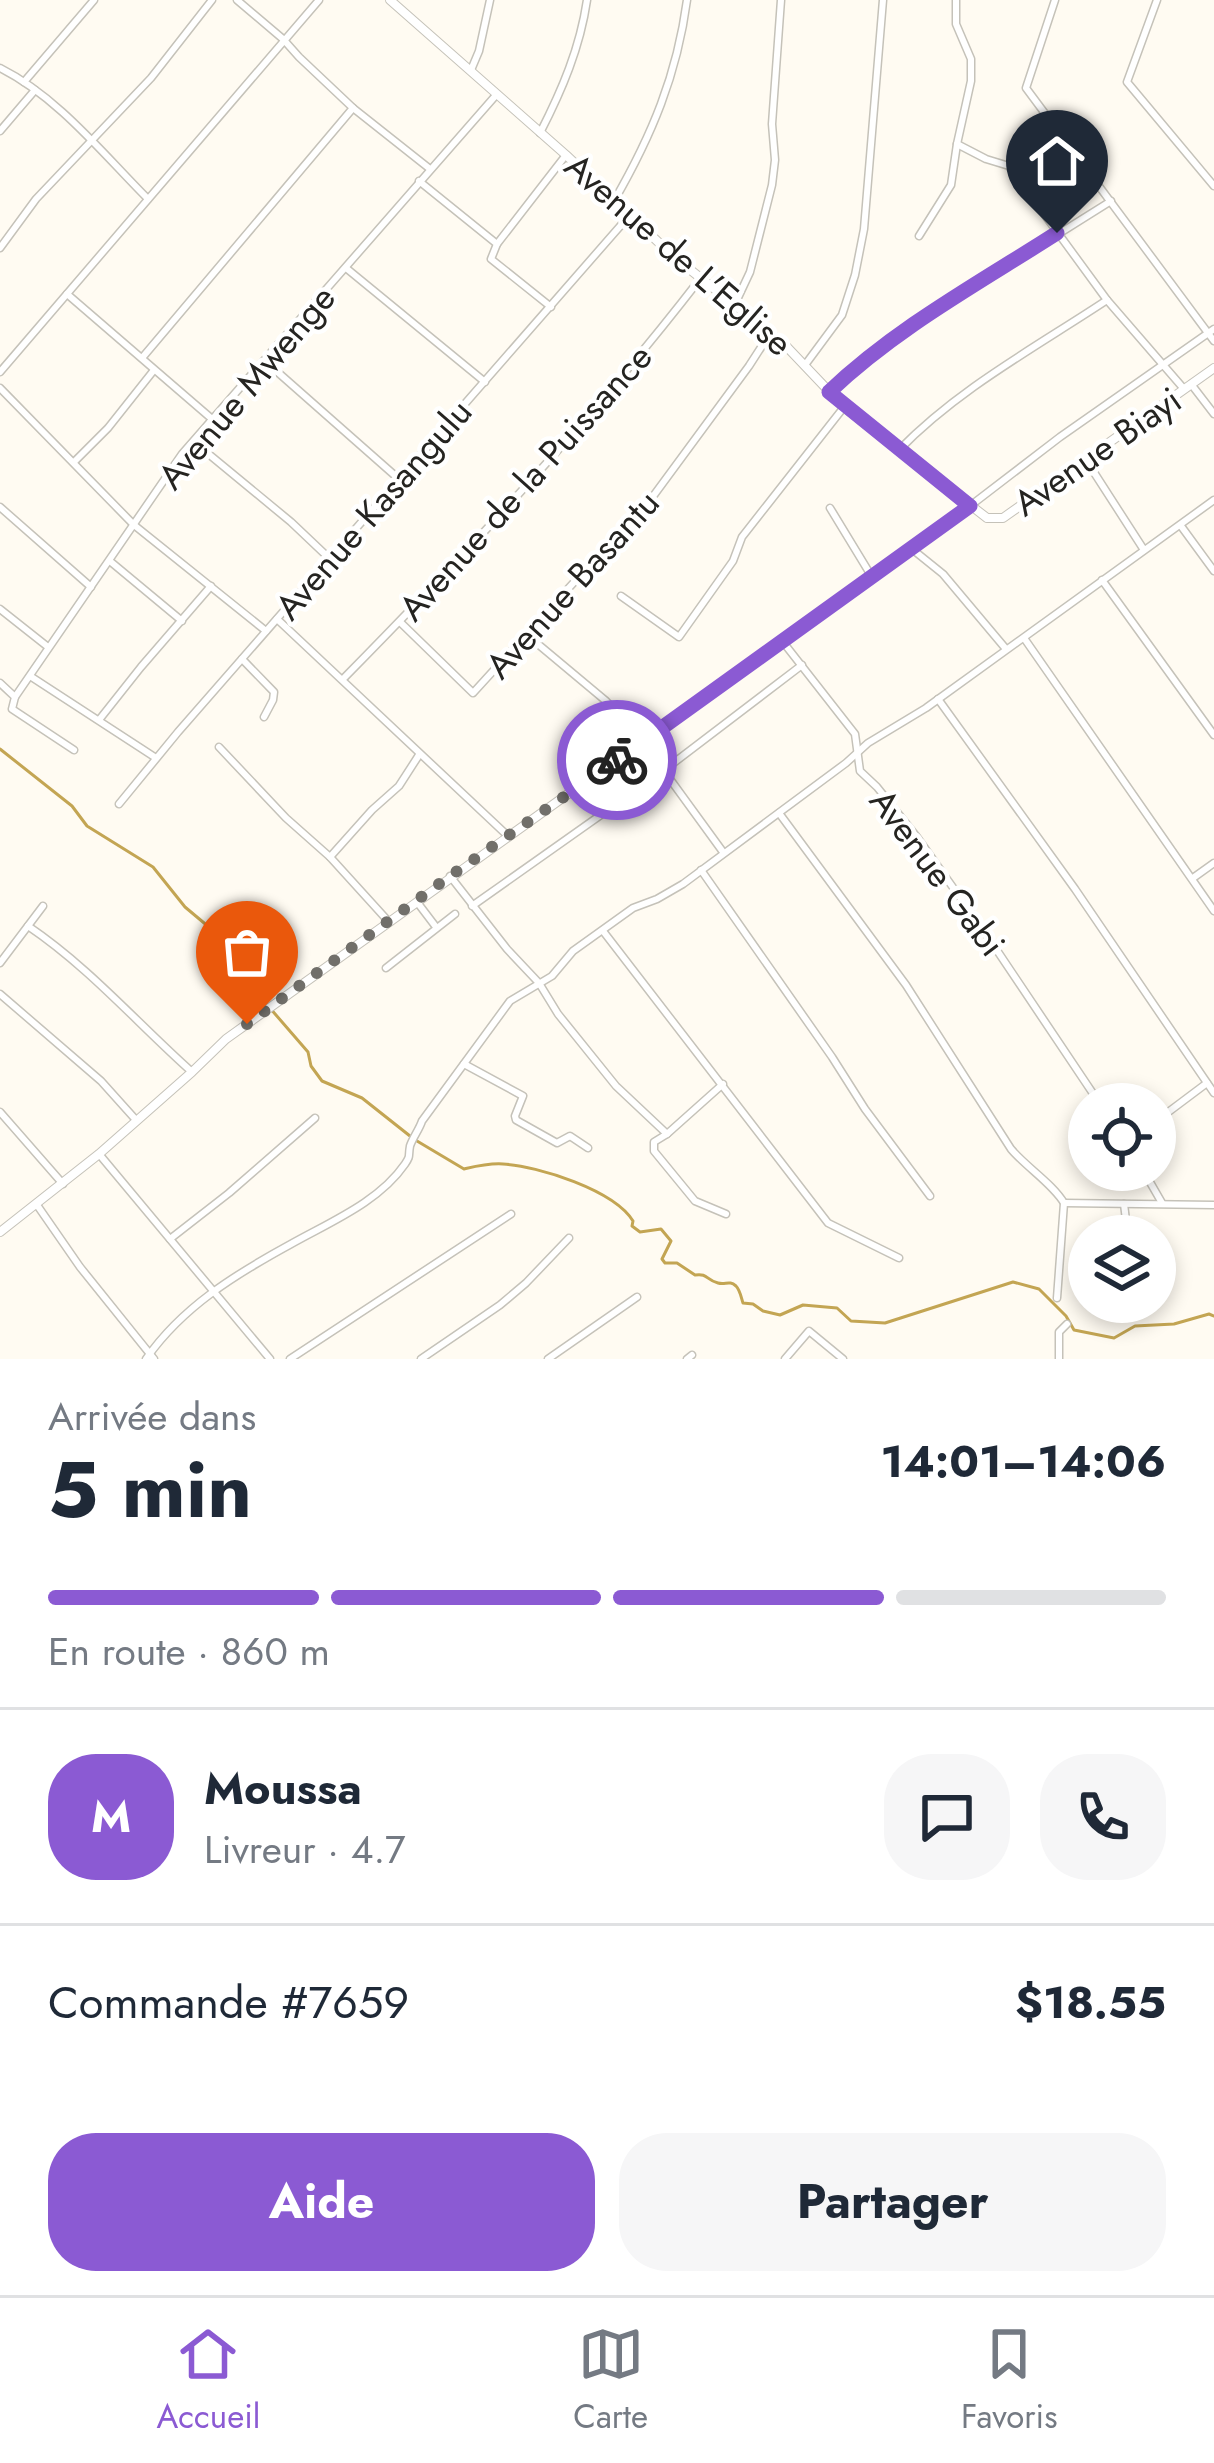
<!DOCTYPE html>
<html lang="fr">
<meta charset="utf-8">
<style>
body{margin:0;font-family:Jost,sans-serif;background:#f6f6f7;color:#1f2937;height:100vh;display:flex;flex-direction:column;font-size:45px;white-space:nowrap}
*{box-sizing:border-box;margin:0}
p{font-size:39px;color:#747a83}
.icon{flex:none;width:66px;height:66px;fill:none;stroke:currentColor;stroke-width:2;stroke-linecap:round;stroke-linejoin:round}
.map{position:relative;height:1359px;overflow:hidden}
.side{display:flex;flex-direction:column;background:#fff;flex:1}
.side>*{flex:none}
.tools{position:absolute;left:1068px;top:1083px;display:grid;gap:24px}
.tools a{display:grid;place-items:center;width:108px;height:108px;border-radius:50%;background:#fff;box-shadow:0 6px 18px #0003;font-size:60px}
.pin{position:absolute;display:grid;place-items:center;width:102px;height:102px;color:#fff;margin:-123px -51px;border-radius:50% 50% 50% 0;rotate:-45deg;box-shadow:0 0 12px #0007}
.pin .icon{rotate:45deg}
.courier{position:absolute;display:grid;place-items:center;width:120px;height:120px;margin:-60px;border:9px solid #8b5ad3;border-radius:50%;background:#fff;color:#222;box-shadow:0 3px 15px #0007}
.summary em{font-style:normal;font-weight:700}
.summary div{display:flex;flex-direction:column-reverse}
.summary{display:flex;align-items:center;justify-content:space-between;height:204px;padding:0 48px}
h1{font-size:78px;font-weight:700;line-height:90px}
.bar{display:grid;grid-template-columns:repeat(4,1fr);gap:18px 12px;align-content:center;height:144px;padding:0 48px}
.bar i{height:15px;border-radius:9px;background:#e0e1e3}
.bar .selected{background:#8b5ad3}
.bar p{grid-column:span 4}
.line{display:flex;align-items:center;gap:30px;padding:0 48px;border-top:3px solid #e0e1e3}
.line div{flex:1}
.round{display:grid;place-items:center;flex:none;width:126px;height:126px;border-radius:48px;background:#f6f6f7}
.primary-button{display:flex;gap:24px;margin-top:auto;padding:24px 48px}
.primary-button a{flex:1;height:138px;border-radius:48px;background:#8b5ad3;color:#fff;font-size:48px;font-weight:700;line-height:138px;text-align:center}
.primary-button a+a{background:#f6f6f7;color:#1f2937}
.tabs{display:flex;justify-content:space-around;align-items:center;height:168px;border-top:3px solid #e0e1e3;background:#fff;font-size:33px;color:#747a83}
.tabs a{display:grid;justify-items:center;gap:6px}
.tabs .selected{color:#8b5ad3}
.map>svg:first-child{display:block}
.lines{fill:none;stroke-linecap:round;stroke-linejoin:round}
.stream{stroke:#c3a553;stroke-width:3}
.minor-casing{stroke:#c5c2b9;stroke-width:9}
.tertiary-casing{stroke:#c5c2b9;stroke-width:10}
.minor{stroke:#fff;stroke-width:6}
.tertiary{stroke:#fff;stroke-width:8}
.done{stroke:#716f6a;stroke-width:12;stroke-dasharray:0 21.6}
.route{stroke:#8b5ad3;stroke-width:15}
.labels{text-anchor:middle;stroke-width:9;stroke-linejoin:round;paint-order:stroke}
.street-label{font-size:36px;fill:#252421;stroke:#fff}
</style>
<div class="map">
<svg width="1214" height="1359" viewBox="0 0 1214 1359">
<rect width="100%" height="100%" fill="#fffbf2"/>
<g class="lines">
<g class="stream">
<polyline points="0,749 72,806 87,826 153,867 185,907 216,933 263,1000 308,1052 311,1066 322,1081 362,1098 410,1136"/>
<path d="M 417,1141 L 464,1169 C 477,1166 489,1163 503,1164 C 538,1166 614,1190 633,1221 L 632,1226 L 640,1232 L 661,1229 L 671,1241 L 662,1259 L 665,1263 L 677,1263 L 695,1275 C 708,1273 706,1280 718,1283 C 726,1285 729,1280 736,1286 C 740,1290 741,1297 743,1303 L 753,1304 L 763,1311 L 780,1315 L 803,1305 L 837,1308 L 851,1321 L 885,1323 L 1013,1282 L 1039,1289 L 1066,1316 L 1074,1330 L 1114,1338 L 1135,1326 L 1174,1324 L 1209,1314 L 1214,1316"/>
</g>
<g class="minor-casing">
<g id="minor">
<polyline points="237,0 283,39 299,57 353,108 430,169"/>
<polyline points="1055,0 1026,88 1214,341"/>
<polyline points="1157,0 1127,82 1214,186"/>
<path d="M 0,68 C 58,97 103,154 148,199"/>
<polyline points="471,70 479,51 490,0"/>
<polyline points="24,82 94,0"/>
<polyline points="0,131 35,90"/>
<path d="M 540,133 C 562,90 580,48 587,0"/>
<polyline points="957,144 986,159 1009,166 1107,300 1184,389"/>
<polyline points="419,181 497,244 491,259 551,307"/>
<path d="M 614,201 C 652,135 677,75 687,0"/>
<polyline points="919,236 951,185 957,144 971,81 971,59 956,24 956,0"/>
<polyline points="497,244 566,155"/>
<polyline points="0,248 36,199 151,78 212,0"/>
<polyline points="346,268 485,382"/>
<polyline points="67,294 212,419"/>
<polyline points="735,304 750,272 772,185 775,160 772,124 781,0"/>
<polyline points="142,358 353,108"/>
<polyline points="265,361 400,480"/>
<polyline points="805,365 842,315 855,275 864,229 883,0"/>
<polyline points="0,372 319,0"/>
<polyline points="1191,384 1214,414"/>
<polyline points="0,388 134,525 266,631"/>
<polyline points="829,392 865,357 899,334 1111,201"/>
<polyline points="194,442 291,522 330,559"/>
<path d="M 899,450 C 958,389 1036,347 1107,300"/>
<polyline points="1086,460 1144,550"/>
<polyline points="74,462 108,428 154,370"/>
<polyline points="970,506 1060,437 1214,329"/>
<polyline points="0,507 91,587"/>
<polyline points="830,508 872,577"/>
<polyline points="1181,526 1214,571"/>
<polyline points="912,549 943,574 1006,649"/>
<polyline points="111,562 182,621"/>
<polyline points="1102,580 1214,735"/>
<polyline points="621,596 679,637 733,561 742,537 844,407"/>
<polyline points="0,609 48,647"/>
<polyline points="277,619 509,837"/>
<polyline points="400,622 473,693 587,568 615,548 749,366 771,332"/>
<polyline points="527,635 606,701 643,742 723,852"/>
<polyline points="1024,638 1214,911"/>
<polyline points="783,642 855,734 860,771 877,787 917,837 984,931 1100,1104"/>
<polyline points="242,659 274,692 273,700 264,717"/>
<polyline points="30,676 156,758"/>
<path d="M 343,679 C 468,552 591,420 700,279"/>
<polyline points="0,683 15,697 12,709 74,750"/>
<polyline points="15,697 182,454 497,94"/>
<polyline points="938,699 1075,889 1214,1093"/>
<polyline points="99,720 141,667 211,586"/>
<polyline points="219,747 286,818 330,857 389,922"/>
<polyline points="119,804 178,732 629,216"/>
<path d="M 779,813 L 906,985 L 1011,1149 C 1026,1167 1053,1184 1064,1203 L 1057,1298"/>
<polyline points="330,857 372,810 399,786 419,755"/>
<polyline points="701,870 832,1057 865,1109 930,1196"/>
<polyline points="450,876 507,949 539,983 558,1014 616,1086 667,1134 723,1084"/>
<polyline points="1193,878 1214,863"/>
<polyline points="417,902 436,927"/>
<polyline points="472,906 663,771 802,665"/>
<path d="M 28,926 C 90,968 137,1023 192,1072"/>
<polyline points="603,931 828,1223 899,1258"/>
<polyline points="0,963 43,906"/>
<polyline points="386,968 455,914"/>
<polyline points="0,994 101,1081 136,1120"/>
<polyline points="464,1064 523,1096 515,1116 516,1120 557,1143 570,1136 588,1148"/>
<polyline points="0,1112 63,1184"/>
<polyline points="1155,1122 1207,1083"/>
<polyline points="667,1134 654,1142 654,1151 695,1201 726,1214"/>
<polyline points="99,1154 270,1359"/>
<polyline points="1143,1170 1162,1203"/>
<polyline points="1064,1203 1214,1205"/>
<polyline points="1124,1204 1128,1236"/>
<polyline points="37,1205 80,1267 154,1359"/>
<polyline points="170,1239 229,1193 315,1118"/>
<polyline points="1137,1302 1138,1315"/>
<path d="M 146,1359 C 182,1307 236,1274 291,1244 C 330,1222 379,1202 405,1164 C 411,1155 408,1157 410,1146 C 413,1137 419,1130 422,1121 L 510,1001 L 552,976 L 573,951 L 633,908 L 657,899 L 683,884 L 846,763 L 868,743 L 926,708 L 1214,500"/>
<polyline points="290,1359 511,1214"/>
<polyline points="421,1359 500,1305 526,1283 569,1238"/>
<polyline points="548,1359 637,1297"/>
<polyline points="687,1359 692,1355"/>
<polyline points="785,1359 809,1331 843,1359"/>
<polyline points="1059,1359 1059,1332 1067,1324"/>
</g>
</g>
<g class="tertiary-casing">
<g id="tertiary">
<polyline points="390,0 566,155 673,256 786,346 844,407 987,518 1003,518 1214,368"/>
<polyline points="0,1232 99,1154 192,1072 226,1039 970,506"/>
</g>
</g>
<use href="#minor" class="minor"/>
<use href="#tertiary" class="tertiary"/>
</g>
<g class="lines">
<polyline class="done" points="247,1024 450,876 617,760"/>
<path class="route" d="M 617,760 L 970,506 L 829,392 C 896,328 979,283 1057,233"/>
</g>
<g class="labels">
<g class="street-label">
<text transform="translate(679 254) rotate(41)" y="13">Avenue de L'Eglise</text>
<text transform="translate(246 387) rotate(-50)" y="13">Avenue Mwenge</text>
<text transform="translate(1097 451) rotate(-35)" y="13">Avenue Biayi</text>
<text transform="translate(525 482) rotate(-48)" y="13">Avenue de la Puissance</text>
<text transform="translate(373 509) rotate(-49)" y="13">Avenue Kasangulu</text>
<text transform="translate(572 584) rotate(-48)" y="13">Avenue Basantu</text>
<text transform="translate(938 872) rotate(53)" y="13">Avenue Gabi</text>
</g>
</g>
</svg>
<div class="tools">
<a><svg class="icon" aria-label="locate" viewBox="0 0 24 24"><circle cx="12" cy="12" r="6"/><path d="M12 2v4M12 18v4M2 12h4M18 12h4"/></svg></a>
<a><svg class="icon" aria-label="layers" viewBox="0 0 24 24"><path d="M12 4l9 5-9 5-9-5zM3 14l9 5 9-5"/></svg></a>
</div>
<div class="pin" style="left:247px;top:1024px;background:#ea580c"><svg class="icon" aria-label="bag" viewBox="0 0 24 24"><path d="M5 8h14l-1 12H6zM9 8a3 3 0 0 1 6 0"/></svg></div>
<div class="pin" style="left:1057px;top:233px;background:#1f2937"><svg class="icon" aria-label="home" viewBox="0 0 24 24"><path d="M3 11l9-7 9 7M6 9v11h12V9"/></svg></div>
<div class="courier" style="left:617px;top:760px"><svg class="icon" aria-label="bike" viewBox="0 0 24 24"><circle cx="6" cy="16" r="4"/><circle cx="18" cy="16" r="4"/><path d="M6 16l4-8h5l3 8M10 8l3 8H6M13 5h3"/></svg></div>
</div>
<section class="side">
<div class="summary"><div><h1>5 min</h1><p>Arrivée dans</p></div><em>14:01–14:06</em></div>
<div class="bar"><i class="selected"></i><i class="selected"></i><i class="selected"></i><i></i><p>En route · 860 m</p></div>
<div class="line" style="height:216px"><b class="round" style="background:#8b5ad3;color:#fff">M</b><div><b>Moussa</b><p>Livreur · 4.7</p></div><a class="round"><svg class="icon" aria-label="chat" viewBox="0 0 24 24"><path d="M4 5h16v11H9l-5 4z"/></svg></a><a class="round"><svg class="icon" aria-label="phone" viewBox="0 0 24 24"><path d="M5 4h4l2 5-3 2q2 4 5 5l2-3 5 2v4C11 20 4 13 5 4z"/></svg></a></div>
<div class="line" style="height:156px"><div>Commande #7659</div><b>$18.55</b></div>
<div class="primary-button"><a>Aide</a><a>Partager</a></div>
</section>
<nav class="tabs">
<a class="selected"><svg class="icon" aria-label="home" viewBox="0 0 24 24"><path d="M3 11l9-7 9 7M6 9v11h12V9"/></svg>Accueil</a>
<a><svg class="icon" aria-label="map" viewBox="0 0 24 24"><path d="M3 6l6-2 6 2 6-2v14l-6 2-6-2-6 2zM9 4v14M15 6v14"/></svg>Carte</a>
<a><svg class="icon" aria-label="saved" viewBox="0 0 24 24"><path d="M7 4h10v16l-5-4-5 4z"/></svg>Favoris</a>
</nav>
